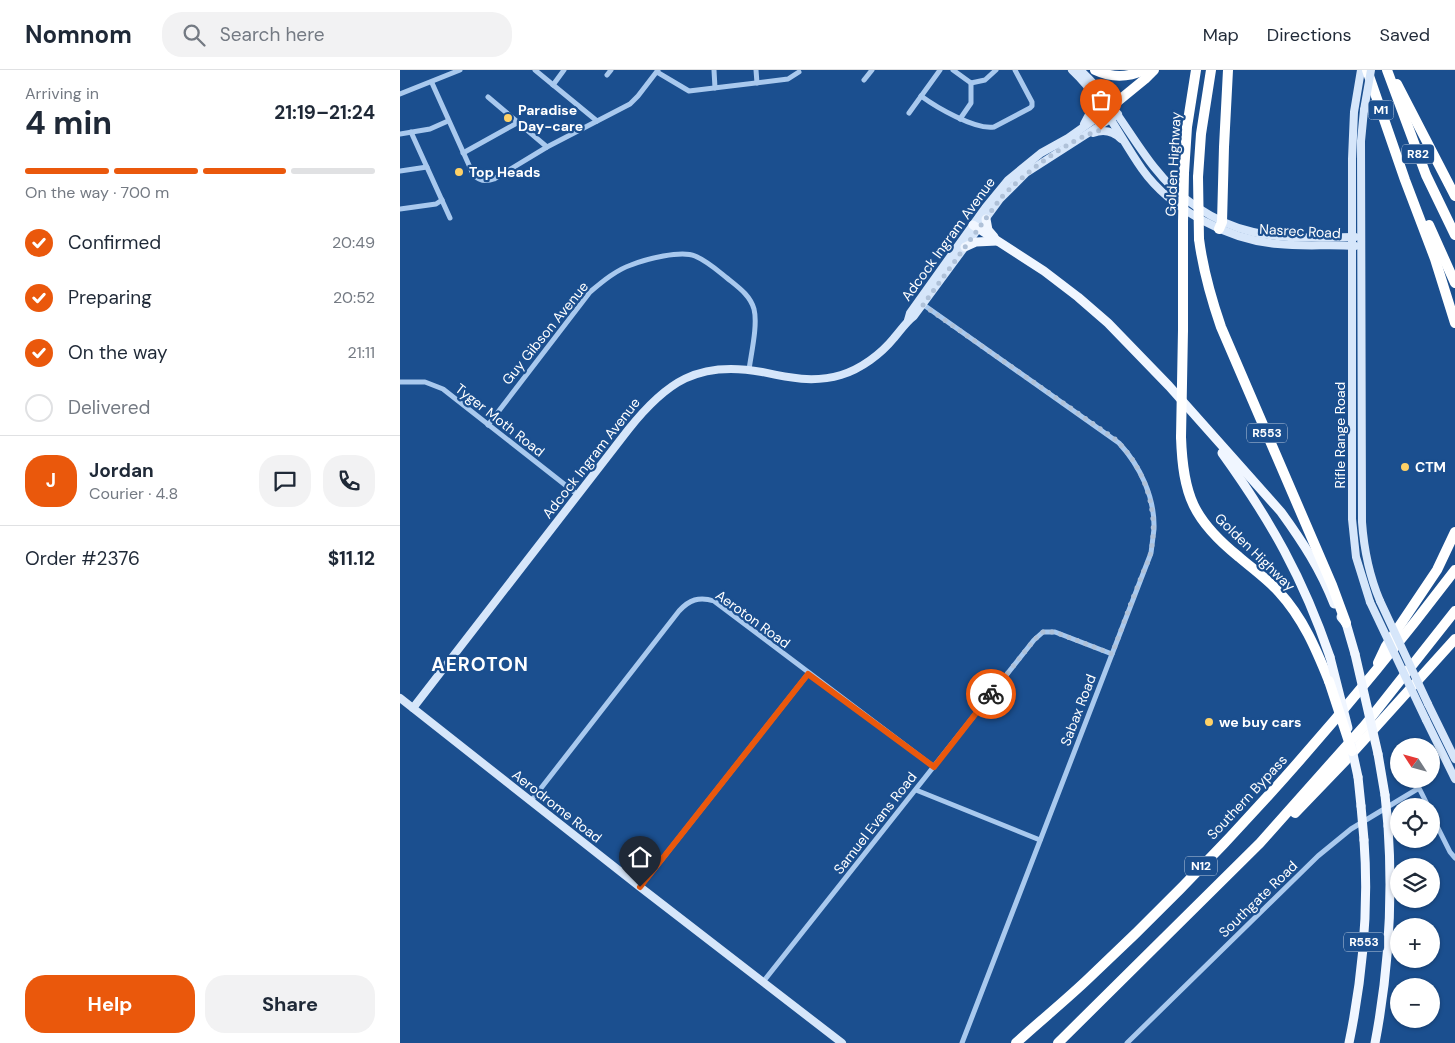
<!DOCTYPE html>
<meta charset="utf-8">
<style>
body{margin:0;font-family:"DM Sans",sans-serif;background:#f2f2f3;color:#1f2937;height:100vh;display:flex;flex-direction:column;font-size:19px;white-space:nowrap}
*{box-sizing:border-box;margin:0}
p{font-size:16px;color:#747a83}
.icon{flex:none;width:28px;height:28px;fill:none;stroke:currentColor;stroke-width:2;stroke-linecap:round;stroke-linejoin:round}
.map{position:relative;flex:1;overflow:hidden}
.details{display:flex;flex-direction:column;background:#fff;width:400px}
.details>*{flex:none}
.needle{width:32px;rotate:306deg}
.tools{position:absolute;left:990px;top:668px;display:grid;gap:10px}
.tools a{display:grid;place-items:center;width:50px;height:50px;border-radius:50%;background:#fff;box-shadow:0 1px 4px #0004;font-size:25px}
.pin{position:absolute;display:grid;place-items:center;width:42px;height:42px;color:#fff;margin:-51px -21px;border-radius:50% 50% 50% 0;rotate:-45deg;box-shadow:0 0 5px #0007}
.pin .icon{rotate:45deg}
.courier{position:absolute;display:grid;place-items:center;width:50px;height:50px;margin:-25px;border:4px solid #ea580c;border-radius:50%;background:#fff;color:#222;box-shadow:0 1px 6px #0007}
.headline em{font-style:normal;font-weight:700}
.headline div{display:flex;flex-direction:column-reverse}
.headline{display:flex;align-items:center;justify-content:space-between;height:85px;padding:0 25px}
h1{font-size:32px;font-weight:700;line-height:38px}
.bar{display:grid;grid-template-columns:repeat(4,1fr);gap:8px 5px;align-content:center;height:60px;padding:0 25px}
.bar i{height:6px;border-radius:4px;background:#e0e1e3}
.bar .selected{background:#ea580c}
.bar p{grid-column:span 4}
.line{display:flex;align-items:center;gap:12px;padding:0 25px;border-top:1px solid #e0e1e3}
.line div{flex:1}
.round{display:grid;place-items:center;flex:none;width:52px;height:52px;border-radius:20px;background:#f2f2f3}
ol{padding:0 25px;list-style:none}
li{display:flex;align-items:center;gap:15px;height:55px}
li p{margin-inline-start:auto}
li .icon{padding:5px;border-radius:50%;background:#ea580c;color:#fff;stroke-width:4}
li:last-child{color:#747a83}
li i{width:28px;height:28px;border:2px solid #e0e1e3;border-radius:50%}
.primary-button{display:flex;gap:10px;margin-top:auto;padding:10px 25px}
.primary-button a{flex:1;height:58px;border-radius:20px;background:#ea580c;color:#fff;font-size:20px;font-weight:700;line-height:58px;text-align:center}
.primary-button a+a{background:#f2f2f3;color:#1f2937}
header{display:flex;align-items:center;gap:30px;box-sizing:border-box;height:70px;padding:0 25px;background:#fff;border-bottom:1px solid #e0e1e3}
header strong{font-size:24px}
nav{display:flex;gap:28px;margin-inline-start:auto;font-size:18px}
.search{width:350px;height:45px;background:#f2f2f3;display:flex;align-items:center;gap:12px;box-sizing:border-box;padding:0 18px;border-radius:20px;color:#747a83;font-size:19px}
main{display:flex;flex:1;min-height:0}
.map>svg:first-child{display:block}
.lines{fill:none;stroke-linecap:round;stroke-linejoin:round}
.street{stroke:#a9c9ee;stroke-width:5}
.secondary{stroke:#d6e6fa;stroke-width:8}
.primary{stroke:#f0f6ff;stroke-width:9}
.highway{stroke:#fff;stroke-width:10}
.secondary-bridge{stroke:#d6e6fa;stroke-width:8}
.primary-bridge{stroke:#f0f6ff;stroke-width:9}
.highway-bridge{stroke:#fff;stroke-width:10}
.done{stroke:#afc1d8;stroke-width:5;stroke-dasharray:0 9}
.route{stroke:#ea580c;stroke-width:6}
.poi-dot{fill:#ffd166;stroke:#1b4f8f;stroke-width:2}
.labels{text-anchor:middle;stroke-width:4.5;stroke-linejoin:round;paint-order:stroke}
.shield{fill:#1b4f8f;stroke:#bbcadd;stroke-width:1}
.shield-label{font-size:12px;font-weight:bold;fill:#fff}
.poi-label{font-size:14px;font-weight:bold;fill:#fff;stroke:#1b4f8f;text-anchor:start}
.street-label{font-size:14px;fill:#fff;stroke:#1b4f8f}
.district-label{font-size:19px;font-weight:bold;letter-spacing:1px;fill:#fff;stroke:#1b4f8f}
</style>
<header>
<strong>Nomnom</strong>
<div class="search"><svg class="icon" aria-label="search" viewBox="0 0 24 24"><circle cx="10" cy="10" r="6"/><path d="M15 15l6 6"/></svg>Search here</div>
<nav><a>Map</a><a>Directions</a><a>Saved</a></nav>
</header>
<main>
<section class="details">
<div class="headline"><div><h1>4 min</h1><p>Arriving in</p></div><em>21:19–21:24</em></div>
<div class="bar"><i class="selected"></i><i class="selected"></i><i class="selected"></i><i></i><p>On the way · 700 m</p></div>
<ol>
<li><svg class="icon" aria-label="check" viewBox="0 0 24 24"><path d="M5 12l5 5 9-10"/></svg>Confirmed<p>20:49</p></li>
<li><svg class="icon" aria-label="check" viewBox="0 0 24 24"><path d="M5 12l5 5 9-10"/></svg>Preparing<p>20:52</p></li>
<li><svg class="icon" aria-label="check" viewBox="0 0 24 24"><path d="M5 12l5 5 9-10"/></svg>On the way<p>21:11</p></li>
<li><i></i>Delivered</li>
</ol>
<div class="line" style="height:90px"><b class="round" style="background:#ea580c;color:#fff">J</b><div><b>Jordan</b><p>Courier · 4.8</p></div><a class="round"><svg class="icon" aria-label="chat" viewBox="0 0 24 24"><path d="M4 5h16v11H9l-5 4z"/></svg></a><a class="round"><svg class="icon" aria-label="phone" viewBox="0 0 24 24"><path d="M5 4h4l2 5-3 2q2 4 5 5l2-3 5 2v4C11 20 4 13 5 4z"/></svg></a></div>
<div class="line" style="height:65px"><div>Order #2376</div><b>$11.12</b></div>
<div class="primary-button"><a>Help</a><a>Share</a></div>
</section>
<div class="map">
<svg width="1055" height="973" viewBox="0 0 1055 973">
<rect width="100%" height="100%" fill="#1b4f8f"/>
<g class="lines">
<g class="street">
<polyline points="135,0 197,51"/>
<polyline points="314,0 315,18"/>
<polyline points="356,0 357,13"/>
<polyline points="553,0 571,13"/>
<polyline points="257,2 289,21 388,9 399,2"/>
<polyline points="207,5 211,0"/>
<polyline points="464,10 472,0"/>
<path d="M 32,13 L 73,104 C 79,111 86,112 94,109 L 147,77 L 230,34 L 238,26 L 258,0"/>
<polyline points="571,13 585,10 596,0"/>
<polyline points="153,15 164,0"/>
<polyline points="0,24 60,0"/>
<path d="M 521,26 C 536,37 575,60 594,57 L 630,38 L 632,36 L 632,32 L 615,0"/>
<polyline points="88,27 147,77"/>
<polyline points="509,43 540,0"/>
<polyline points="560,49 571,33 571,13"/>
<polyline points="11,62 50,148"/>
<polyline points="0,64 30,59 48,51"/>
<polyline points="63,83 117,53"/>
<polyline points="0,101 27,97"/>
<polyline points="0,139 36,134 42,130"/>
<path d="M 521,233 L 719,373 C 740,396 755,427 754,459 C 753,467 752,475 751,483 L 562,973"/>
<polyline points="0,312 25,312 43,319 178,425"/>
<path d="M 88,355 L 190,222 C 202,212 216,200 231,195 C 246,189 281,180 295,186 C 307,191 317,200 327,208 C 338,217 350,225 354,239 C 358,255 351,284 349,300"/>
<polyline points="516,720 640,770"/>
<path d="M 131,731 L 279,541 C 289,530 299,526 314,531 L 534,697"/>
<polyline points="1031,744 1050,782 1055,788"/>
<polyline points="240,817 408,604"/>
<polyline points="363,912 634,570 643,562 655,562 712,584"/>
<polyline points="727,973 918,786 951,759 1019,718 1028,736"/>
</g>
<g class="secondary">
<path d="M 672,0 C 702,28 719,66 742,99 C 771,140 829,170 878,174 C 904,177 929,174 955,176"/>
<path d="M 680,0 C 711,28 728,64 754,97 C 778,128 814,153 853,162 C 886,170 922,167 955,167"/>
<polyline points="961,0 954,42 952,89 952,449 956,487 970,532"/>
<path d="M 964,40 L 961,71 L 962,452 C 964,480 969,505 980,531"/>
<polyline points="684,54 692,39 692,23"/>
<path d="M 693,63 C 704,59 713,61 721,69"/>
<polyline points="508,250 510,243 585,138 608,110 641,83 668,68 709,39"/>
<polyline points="0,628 240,817 442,973"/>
<polyline points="1028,634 1055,689"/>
<path d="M 13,638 L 228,360 C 266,312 298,290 362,302 C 389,308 414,313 441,305 C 461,299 481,284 494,268 C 501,260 506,252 514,246 L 600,129 L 626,103 L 718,44"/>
<polyline points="1026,650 1055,709"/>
</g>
<g class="primary">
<polyline points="586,149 588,160 594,167"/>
<path d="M 573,155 L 644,201 L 678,227 L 708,253 L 769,316 L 881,442 C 902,471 921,500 934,534"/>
<polyline points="565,177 576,172 597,171"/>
<path d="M 822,383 C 871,451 903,508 930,587"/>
<polyline points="941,547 946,553 955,584"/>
<polyline points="978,684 985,725"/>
<polyline points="958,707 961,736"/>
<path d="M 949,973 C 963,905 969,839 964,770"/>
<path d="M 975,973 C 989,900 993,830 988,756"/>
</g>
<g class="highway">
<path d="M 695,0 C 712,8 727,8 744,0"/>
<polyline points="967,0 1005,110 1035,189 1055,253"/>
<polyline points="987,0 1026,105 1055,165"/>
<polyline points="997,14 1055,126"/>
<polyline points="712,36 745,9 754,0"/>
<polyline points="784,103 787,57 796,0"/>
<polyline points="798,107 801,64 811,0"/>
<polyline points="1029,155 1055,213"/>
<polyline points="819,159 822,152 824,77 828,0"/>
<path d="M 799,169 C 803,200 811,228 821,257 L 932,515 L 946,553"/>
<polyline points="783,260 783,152"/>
<path d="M 781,367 C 783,425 793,450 839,487 C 853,499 867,509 879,522 C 903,548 916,579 929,611"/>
<polyline points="978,593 986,576 1037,500 1055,462"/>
<polyline points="895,743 946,690 1055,569"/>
<path d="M 616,973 C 640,951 666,930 689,908 C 823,783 945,645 1055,500"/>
<polyline points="658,973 860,773 965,655 1055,541"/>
</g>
<g class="secondary-bridge">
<polyline points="964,40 971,0"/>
<polyline points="980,531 1028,634"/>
<polyline points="970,532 1026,650"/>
</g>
<g class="primary-bridge">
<polyline points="955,584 978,684"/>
<polyline points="930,587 948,658"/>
<polyline points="951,675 958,707"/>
<polyline points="985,725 988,756"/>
<polyline points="961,736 964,770"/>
</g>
<g class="highway-bridge">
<polyline points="798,107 799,169"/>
<polyline points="783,152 784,103"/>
<polyline points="781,367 783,260"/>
<polyline points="929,611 952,681"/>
</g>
</g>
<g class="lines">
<path class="done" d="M 591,624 L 634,570 L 643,562 L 655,562 L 712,584 C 721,561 729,537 739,513 C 742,503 749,492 751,481 C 759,441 745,397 715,369 L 523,235 L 600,129 C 623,104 668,69 701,60"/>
<polyline class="route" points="240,817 408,604 534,697 591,624"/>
</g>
<g class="poi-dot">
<circle cx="108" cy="48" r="5"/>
<circle cx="59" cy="102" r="5"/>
<circle cx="1005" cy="397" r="5"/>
<circle cx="809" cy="652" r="5"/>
</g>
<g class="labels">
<g class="shield">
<rect x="968.5" y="30.5" width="25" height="19" rx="4"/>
<rect x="1002" y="74.5" width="32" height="19" rx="4"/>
<rect x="847" y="353.5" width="40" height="19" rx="4"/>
<rect x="785" y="786.5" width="32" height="19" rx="4"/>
<rect x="944" y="862.5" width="40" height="19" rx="4"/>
</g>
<g class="shield-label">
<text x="981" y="44">M1</text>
<text x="1018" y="88">R82</text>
<text x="867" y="367">R553</text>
<text x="801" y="800">N12</text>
<text x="964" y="876">R553</text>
</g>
<g class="poi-label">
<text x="118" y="45">Paradise<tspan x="118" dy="16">Day-care</tspan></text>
<text x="69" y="107">Top Heads</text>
<text x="1015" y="402">CTM</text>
<text x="819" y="657">we buy cars</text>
</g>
<g class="street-label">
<text transform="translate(773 94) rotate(-87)" y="5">Golden Highway</text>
<text transform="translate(900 161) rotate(3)" y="5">Nasrec Road</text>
<text transform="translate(548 169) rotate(-54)" y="5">Adcock Ingram Avenue</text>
<text transform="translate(145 263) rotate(-51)" y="5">Guy Gibson Avenue</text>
<text transform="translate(100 350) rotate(38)" y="5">Tyger Moth Road</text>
<text transform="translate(940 365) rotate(-90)" y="5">Rifle Range Road</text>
<text transform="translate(191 388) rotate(-52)" y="5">Adcock Ingram Avenue</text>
<text transform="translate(855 482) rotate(44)" y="5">Golden Highway</text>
<text transform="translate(353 549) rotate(36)" y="5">Aeroton Road</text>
<text transform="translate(678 640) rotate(-69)" y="5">Sabax Road</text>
<text transform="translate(847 727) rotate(-47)" y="5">Southern Bypass</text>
<text transform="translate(157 736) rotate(38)" y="5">Aerodrome Road</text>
<text transform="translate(475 753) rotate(-52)" y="5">Samuel Evans Road</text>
<text transform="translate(858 829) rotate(-44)" y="5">Southgate Road</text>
</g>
<g class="district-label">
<text x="80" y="601">AEROTON</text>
</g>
</g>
</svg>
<div class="tools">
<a><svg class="needle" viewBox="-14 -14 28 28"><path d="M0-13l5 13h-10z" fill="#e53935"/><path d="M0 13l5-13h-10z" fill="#747a83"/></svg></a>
<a><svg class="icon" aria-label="locate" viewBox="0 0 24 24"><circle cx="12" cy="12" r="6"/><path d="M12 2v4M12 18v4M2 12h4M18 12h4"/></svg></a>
<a><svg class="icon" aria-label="layers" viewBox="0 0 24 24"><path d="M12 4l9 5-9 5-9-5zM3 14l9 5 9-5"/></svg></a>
<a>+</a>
<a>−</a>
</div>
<div class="pin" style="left:701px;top:60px;background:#ea580c"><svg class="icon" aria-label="bag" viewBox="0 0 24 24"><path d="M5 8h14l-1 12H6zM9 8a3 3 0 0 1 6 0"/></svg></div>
<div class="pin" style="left:240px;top:817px;background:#1f2937"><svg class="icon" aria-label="home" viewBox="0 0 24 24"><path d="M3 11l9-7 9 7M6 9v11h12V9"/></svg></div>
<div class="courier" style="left:591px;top:624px"><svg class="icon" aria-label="bike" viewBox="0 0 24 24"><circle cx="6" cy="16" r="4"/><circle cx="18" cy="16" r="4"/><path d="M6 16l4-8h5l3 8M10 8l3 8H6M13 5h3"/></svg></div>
</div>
</main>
